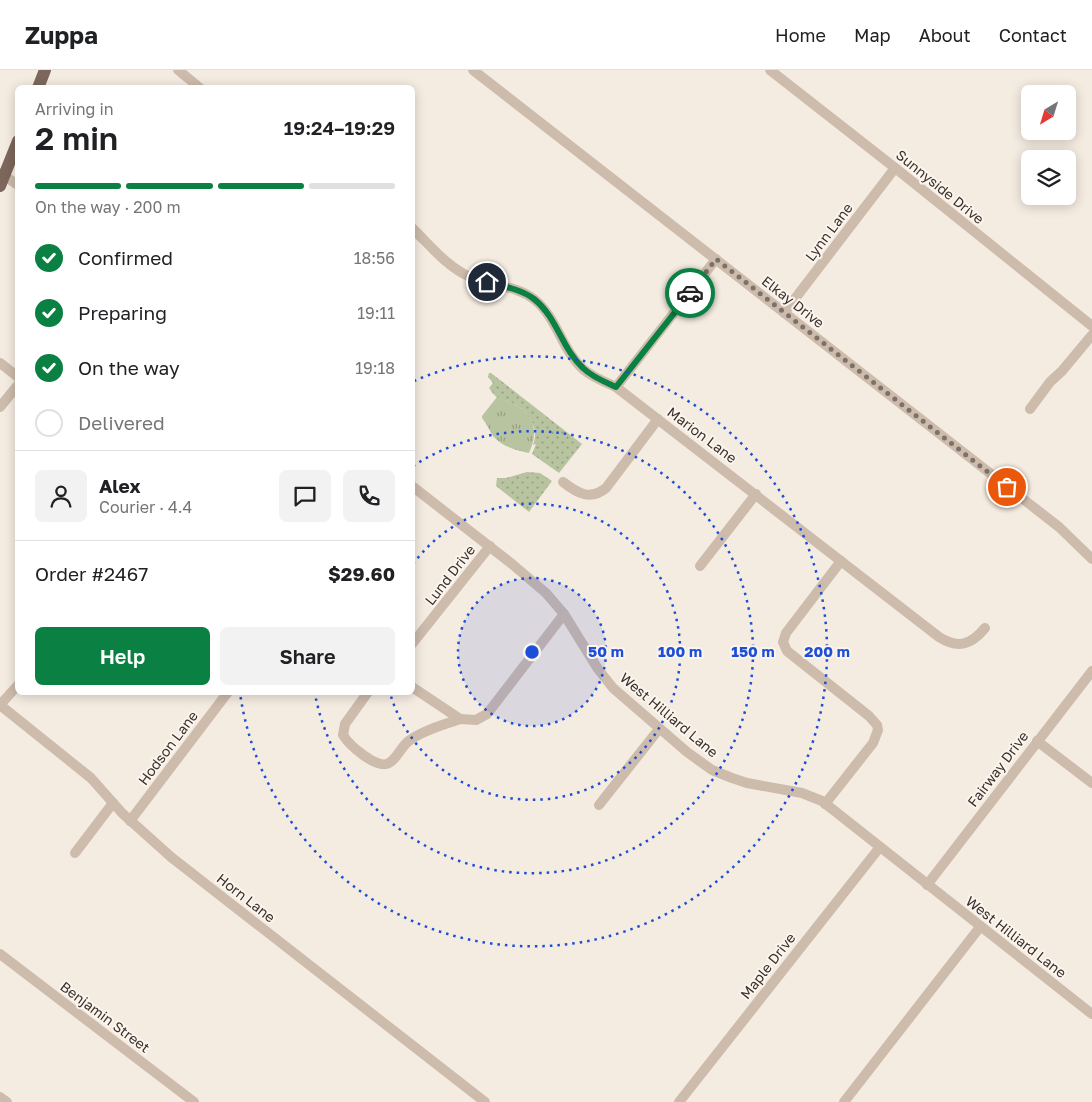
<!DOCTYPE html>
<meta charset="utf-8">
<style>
body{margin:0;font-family:"Golos Text",sans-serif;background:#f2f2f2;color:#202124;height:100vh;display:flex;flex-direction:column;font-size:19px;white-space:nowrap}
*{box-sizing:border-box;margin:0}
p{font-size:16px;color:#757577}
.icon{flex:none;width:28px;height:28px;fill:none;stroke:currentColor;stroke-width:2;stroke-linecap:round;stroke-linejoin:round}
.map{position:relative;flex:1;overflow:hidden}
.sheet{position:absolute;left:15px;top:15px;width:400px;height:610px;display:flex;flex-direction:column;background:#fff;border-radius:8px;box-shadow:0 2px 12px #0003}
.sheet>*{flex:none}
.needle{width:32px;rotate:218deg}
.fabs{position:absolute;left:1021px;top:15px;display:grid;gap:10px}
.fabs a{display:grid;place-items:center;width:55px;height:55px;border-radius:8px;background:#fff;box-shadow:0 2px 12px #0003;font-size:25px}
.pin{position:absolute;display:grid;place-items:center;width:42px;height:42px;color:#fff;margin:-21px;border:2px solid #fff;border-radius:50%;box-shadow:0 1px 5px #0007}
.courier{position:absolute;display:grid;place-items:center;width:50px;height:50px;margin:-25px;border:4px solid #0b8043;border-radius:50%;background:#fff;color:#222;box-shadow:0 1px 6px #0007}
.head em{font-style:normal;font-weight:600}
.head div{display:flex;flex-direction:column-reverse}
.head{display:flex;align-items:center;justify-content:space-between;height:85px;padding:0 20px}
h1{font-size:32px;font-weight:600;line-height:38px}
.bar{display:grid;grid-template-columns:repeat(4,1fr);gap:8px 5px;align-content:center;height:60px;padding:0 20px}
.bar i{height:6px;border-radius:4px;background:#e0e0e0}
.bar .active{background:#0b8043}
.bar p{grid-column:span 4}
.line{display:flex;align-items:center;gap:12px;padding:0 20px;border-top:1px solid #e0e0e0}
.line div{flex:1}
.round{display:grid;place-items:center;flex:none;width:52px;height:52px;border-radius:8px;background:#f2f2f2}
ol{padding:0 20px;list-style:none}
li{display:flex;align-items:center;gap:15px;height:55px}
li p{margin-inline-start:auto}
li .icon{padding:5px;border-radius:50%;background:#0b8043;color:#fff;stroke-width:4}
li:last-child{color:#757577}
li i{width:28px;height:28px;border:2px solid #e0e0e0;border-radius:50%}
.button{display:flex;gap:10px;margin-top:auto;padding:10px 20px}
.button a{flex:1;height:58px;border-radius:8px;background:#0b8043;color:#fff;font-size:20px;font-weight:600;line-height:58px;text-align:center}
.button a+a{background:#f2f2f2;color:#202124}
header{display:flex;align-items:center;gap:30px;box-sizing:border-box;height:70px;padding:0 25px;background:#fff;border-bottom:1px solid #e0e0e0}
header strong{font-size:24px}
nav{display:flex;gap:28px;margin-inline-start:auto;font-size:18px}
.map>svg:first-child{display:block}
.grass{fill:url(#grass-dots)}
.park{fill:url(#park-tufts)}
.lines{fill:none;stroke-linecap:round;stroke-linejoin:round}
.minor{stroke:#cdbbac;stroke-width:10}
.major{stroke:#7d675c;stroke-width:12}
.done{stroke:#7c716b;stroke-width:5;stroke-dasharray:0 9}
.route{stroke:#0b8043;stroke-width:6}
.ring{fill:none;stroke:#1d4ed8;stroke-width:2.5;stroke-dasharray:2.5 5}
.labels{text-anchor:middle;stroke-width:4;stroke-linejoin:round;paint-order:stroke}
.street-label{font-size:14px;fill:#3b302b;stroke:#fbf5ee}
.centre{fill:#1d4ed8;stroke:#fbf5ee;stroke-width:2.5}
.ring-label{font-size:15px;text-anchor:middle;font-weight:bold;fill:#1d4ed8;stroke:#fbf5ee;stroke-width:4;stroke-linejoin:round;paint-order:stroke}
</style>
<header>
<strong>Zuppa</strong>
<nav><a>Home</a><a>Map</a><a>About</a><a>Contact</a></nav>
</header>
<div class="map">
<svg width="1092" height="1032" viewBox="0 0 1092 1032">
<defs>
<pattern id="grass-dots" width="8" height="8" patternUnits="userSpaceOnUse" patternTransform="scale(1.25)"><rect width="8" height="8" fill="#b8c4a0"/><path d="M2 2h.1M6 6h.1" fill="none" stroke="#97a083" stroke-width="1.8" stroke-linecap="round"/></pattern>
<pattern id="park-tufts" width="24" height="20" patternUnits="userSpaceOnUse" patternTransform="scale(1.25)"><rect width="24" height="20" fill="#b8c4a0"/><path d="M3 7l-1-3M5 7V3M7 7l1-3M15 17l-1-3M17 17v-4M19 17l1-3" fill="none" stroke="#97a083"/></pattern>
</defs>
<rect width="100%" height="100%" fill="#f4ebe1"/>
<g class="grass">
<path d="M 489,303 L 491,303 L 582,374 L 559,403 L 532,384 L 536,374 L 533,375 C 540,357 528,341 512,333 C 508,331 504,331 500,329 C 495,327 492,322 489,318 L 493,313 L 488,307 Z"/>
<polygon points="527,402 540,403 552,411 529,442 496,416 497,408 506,408"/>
</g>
<path class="park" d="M 497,327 C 502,330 507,331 512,333 C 535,345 539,361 529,383 C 517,381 501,376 493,366 C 489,360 487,354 482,348 L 482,346 Z"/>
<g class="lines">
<g class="minor">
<polyline points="178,0 200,18"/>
<polyline points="473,0 1059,457 1092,489"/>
<polyline points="770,0 899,101 1092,256"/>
<polyline points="0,103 18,115"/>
<path d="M 412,158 C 430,175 447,197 470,207 C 491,216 517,215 535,230 C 557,248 562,280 583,299 C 592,307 605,312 616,317 L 939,567 C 958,579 971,575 985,558"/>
<polyline points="784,243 895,98"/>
<polyline points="0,293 18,307"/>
<polyline points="616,317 716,189"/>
<polyline points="0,337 18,315"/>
<polyline points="1030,339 1050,312 1062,301 1092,265"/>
<path d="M 563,412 C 577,423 590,431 606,418 L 658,349"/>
<polyline points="412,416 512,494 546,523 564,544 598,599 613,618 687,682 712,700 732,708 747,713 802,723 822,731 1092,944"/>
<polyline points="700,496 756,424"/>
<polyline points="412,574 490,476"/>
<path d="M 368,622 L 345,654 L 343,665 C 349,675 377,700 389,693 C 398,688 401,676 410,670 C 424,660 443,655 460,649 L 412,617"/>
<polyline points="0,635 91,708 122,743 171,787 485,1032"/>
<polyline points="0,635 18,615"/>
<polyline points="460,649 476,650 487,644 564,544"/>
<polyline points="1037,671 1092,713"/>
<polyline points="825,734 873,673 878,660 877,655 869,646 792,585 787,581 783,572 786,563 841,491"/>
<polyline points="599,735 659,659"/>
<polyline points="130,751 228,622"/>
<polyline points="75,783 113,733"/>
<polyline points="927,815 1092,601"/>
<polyline points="0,884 194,1032"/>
<polyline points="0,1027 7,1032"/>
<polyline points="679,1032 880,777"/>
<polyline points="844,1032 980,857"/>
</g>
<g class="major">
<polyline points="38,18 45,0"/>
<polyline points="0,116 18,71"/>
</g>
</g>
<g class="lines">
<polyline class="done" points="690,223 716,189 1007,417"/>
<path class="route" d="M 487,212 C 502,216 521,219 534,229 C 557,247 562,279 583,298 C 592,307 605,312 616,317 L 690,223"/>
</g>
<circle cx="532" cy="582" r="74" fill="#1d4ed8" fill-opacity=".12"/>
<g class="ring">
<circle cx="532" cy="582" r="74"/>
<path d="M413 494A148 148 0 1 1 390 623"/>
<path d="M413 396A221 221 0 1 1 315 624"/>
<path d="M414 311A295 295 0 1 1 240 623"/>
</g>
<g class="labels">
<g class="street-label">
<text transform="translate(940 117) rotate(39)" y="5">Sunnyside Drive</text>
<text transform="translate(829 162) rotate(-53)" y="5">Lynn Lane</text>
<text transform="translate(793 232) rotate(38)" y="5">Elkay Drive</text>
<text transform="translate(702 365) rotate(37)" y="5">Marion Lane</text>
<text transform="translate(450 505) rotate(-52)" y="5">Lund Drive</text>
<text transform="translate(669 645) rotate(40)" y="5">West Hilliard Lane</text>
<text transform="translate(168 678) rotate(-53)" y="5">Hodson Lane</text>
<text transform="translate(998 699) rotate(-53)" y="5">Fairway Drive</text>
<text transform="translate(246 828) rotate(38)" y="5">Horn Lane</text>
<text transform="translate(1016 867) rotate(38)" y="5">West Hilliard Lane</text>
<text transform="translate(768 896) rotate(-52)" y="5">Maple Drive</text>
<text transform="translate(105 947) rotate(37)" y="5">Benjamin Street</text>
</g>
</g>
<circle cx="532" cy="582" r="8" class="centre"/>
<g class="ring-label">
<text x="606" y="587">50 m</text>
<text x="680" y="587">100 m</text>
<text x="753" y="587">150 m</text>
<text x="827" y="587">200 m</text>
</g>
</svg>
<div class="fabs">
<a><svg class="needle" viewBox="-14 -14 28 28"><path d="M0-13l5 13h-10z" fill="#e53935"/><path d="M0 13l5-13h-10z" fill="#757577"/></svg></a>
<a><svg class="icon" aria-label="layers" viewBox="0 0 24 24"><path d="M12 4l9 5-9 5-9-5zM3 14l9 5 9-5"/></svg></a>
</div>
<div class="pin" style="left:1007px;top:417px;background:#ea580c"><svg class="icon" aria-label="bag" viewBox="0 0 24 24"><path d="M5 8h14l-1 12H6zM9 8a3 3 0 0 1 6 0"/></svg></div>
<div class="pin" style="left:487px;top:212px;background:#1f2937"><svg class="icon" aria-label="home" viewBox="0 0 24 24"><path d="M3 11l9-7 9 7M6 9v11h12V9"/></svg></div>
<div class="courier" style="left:690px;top:223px"><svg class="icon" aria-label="car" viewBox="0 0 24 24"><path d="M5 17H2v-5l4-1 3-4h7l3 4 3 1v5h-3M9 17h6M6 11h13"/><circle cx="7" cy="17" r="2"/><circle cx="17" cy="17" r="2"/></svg></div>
<section class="sheet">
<div class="head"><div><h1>2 min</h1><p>Arriving in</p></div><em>19:24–19:29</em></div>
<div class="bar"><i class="active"></i><i class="active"></i><i class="active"></i><i></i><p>On the way · 200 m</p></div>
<ol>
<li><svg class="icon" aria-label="check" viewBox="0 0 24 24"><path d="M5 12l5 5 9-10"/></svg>Confirmed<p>18:56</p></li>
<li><svg class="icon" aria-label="check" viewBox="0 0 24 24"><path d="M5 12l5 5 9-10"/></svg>Preparing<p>19:11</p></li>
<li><svg class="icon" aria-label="check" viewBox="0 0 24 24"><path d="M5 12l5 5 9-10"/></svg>On the way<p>19:18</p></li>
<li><i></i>Delivered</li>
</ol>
<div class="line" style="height:90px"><a class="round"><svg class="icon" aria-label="person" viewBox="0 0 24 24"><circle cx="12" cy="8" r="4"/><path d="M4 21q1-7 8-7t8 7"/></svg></a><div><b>Alex</b><p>Courier · 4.4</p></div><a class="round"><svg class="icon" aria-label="chat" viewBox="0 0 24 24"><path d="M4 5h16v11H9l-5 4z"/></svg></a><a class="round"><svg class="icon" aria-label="phone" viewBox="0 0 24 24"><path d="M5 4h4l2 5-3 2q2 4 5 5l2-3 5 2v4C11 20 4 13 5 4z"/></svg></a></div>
<div class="line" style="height:65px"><div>Order #2467</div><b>$29.60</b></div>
<div class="button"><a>Help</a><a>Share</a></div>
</section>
</div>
